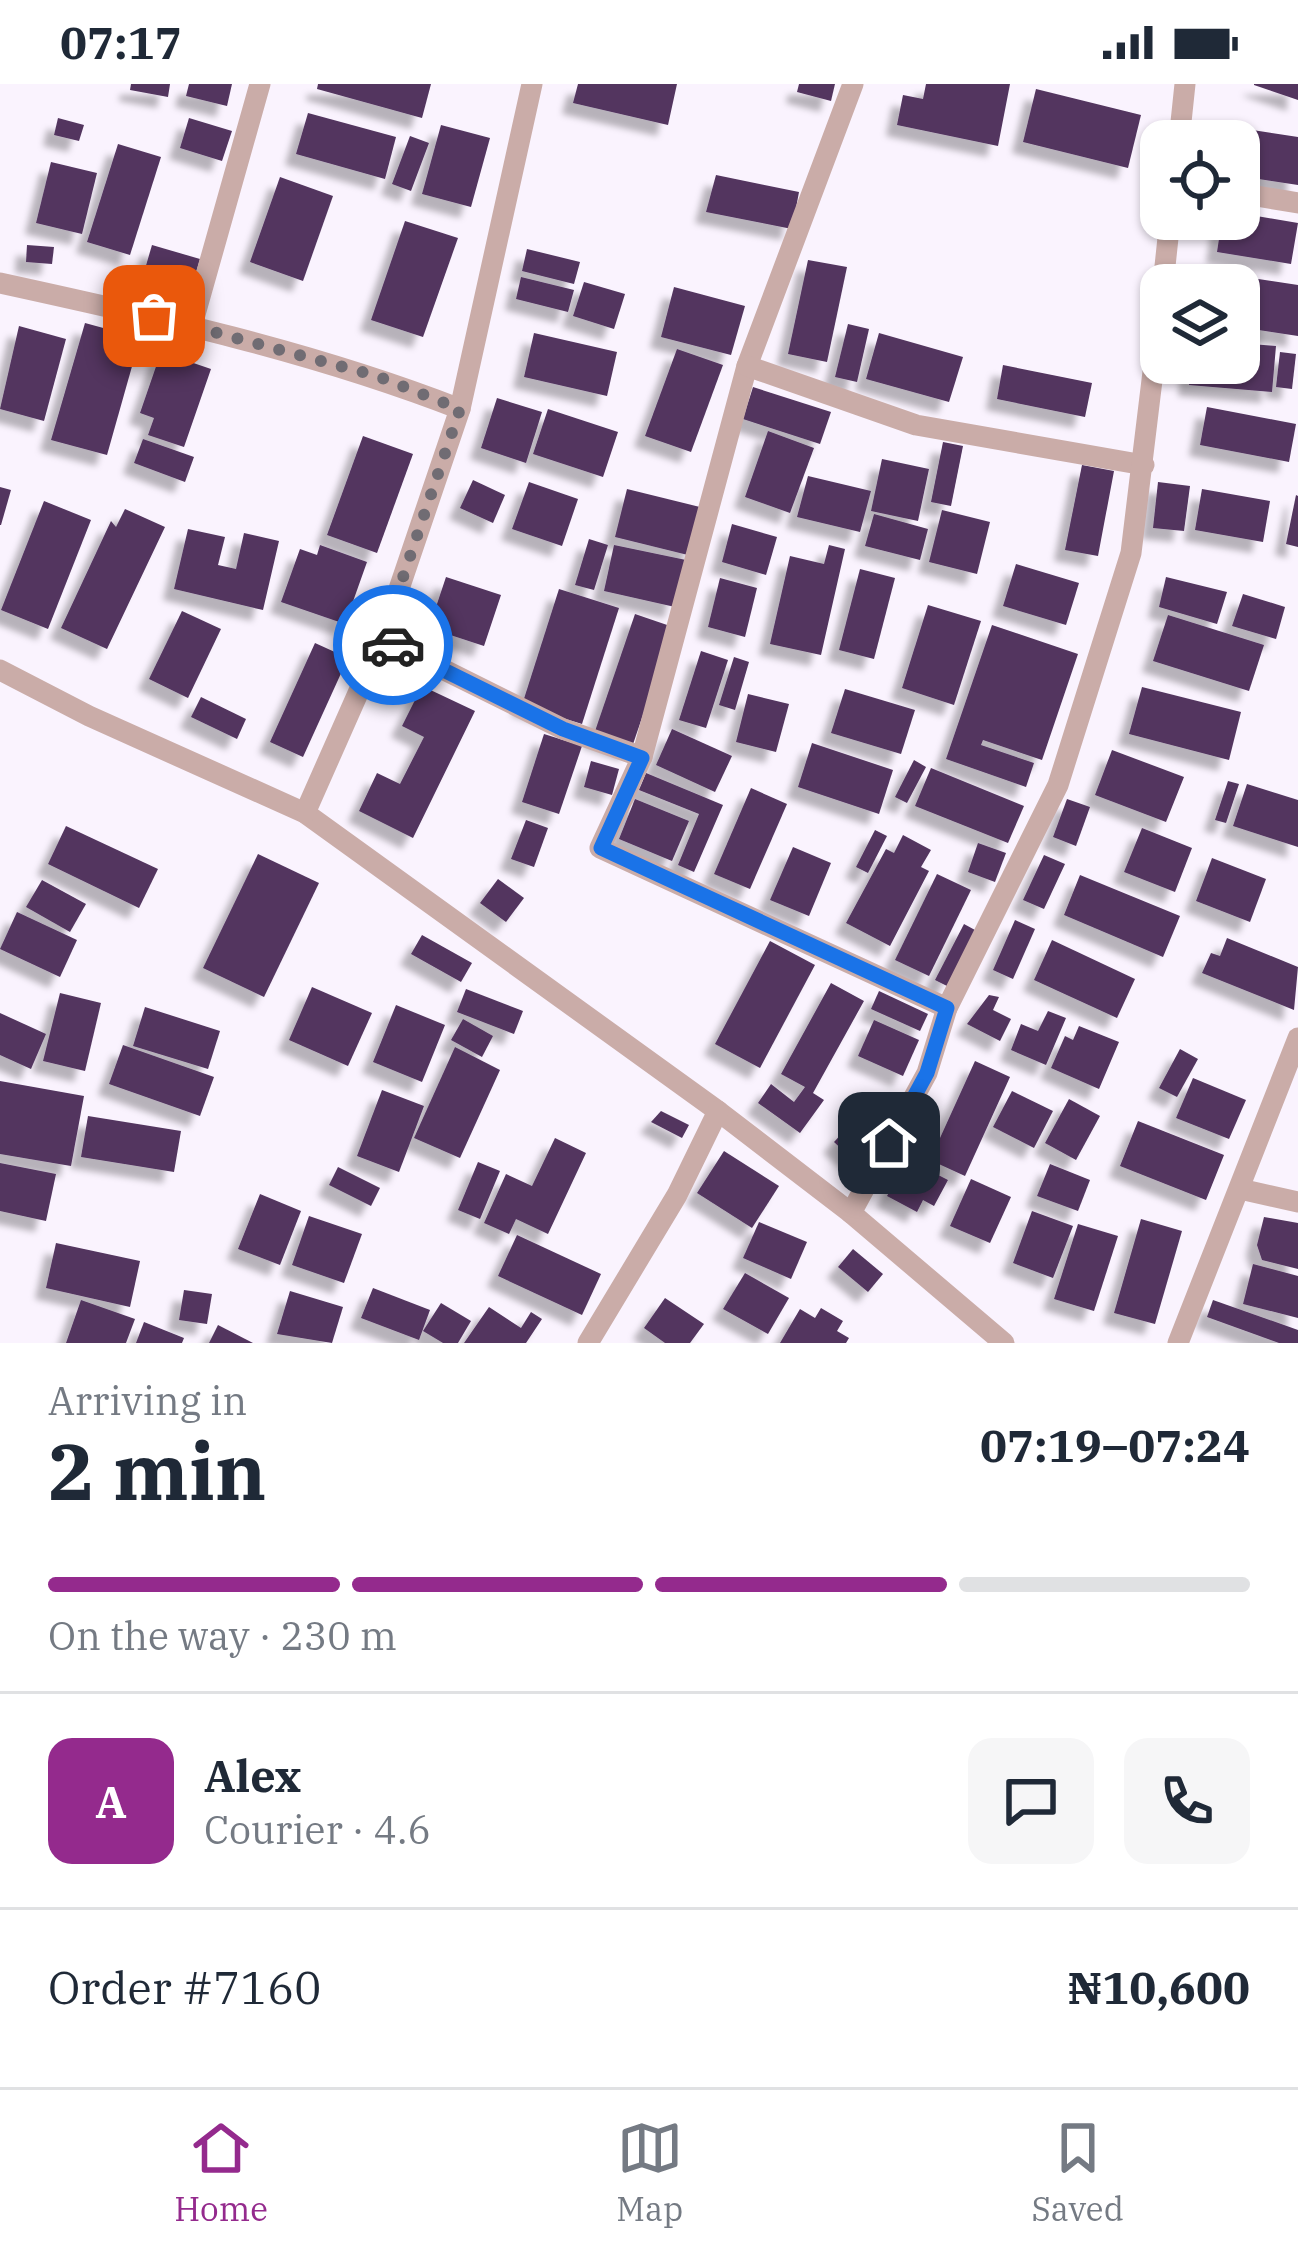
<!DOCTYPE html>
<meta charset="utf-8">
<style>
body{margin:0;font-family:"IBM Plex Serif",serif;background:#f6f6f7;color:#1f2937;height:100vh;display:flex;flex-direction:column;font-size:45px;white-space:nowrap}
*{box-sizing:border-box;margin:0}
p{font-size:39px;color:#747a83}
.icon{flex:none;width:66px;height:66px;fill:none;stroke:currentColor;stroke-width:2;stroke-linecap:round;stroke-linejoin:round}
.map{position:relative;height:1259px;overflow:hidden}
.drawer{display:flex;flex-direction:column;background:#fff;flex:1}
.drawer>*{flex:none}
.tools{position:absolute;left:1140px;top:36px;display:grid;gap:24px}
.tools a{display:grid;place-items:center;width:120px;height:120px;border-radius:24px;background:#fff;box-shadow:0 3px 9px #0004;font-size:60px}
.pin{position:absolute;display:grid;place-items:center;width:102px;height:102px;color:#fff;margin:-51px;border-radius:24px;box-shadow:0 6px 18px #0006}
.courier{position:absolute;display:grid;place-items:center;width:120px;height:120px;margin:-60px;border:9px solid #1a73e8;border-radius:50%;background:#fff;color:#222;box-shadow:0 3px 15px #0007}
.headline em{font-style:normal;font-weight:700}
.headline div{display:flex;flex-direction:column-reverse}
.headline{display:flex;align-items:center;justify-content:space-between;height:204px;padding:0 48px}
h1{font-size:78px;font-weight:700;line-height:90px}
.bar{display:grid;grid-template-columns:repeat(4,1fr);gap:18px 12px;align-content:center;height:144px;padding:0 48px}
.bar i{height:15px;border-radius:9px;background:#e0e1e3}
.bar .active{background:#942a8d}
.bar p{grid-column:span 4}
.line{display:flex;align-items:center;gap:30px;padding:0 48px;border-top:3px solid #e0e1e3}
.line div{flex:1}
.round{display:grid;place-items:center;flex:none;width:126px;height:126px;border-radius:24px;background:#f6f6f7}
.status{display:flex;justify-content:space-between;align-items:center;height:84px;padding:0 60px;background:#fff;direction:ltr}
.status svg{height:33px;fill:currentColor}
.menu{display:flex;justify-content:space-around;align-items:center;height:168px;border-top:3px solid #e0e1e3;background:#fff;font-size:33px;color:#747a83}
.menu a{display:grid;justify-items:center;gap:6px}
.menu .active{color:#942a8d}
.map>svg:first-child{display:block}
.building{fill:#52355f;filter:url(#shadow)}
.lines{fill:none;stroke-linecap:round;stroke-linejoin:round}
.minor{stroke:#caaca8;stroke-width:21}
.done{stroke:#706c73;stroke-width:12;stroke-dasharray:0 21.6}
.route{stroke:#1a73e8;stroke-width:15}
</style>
<div class="status"><b>07:17</b><svg viewBox="0 0 49 12"><path d="M0 12V9h3v3zM5 12V6h3v6zM10 12V3h3v9zM15 12V0h3v12zM26 1h20v11H26zM47 4h2v5h-2z"/></svg></div>
<div class="map">
<svg width="1298" height="1259" viewBox="0 0 1298 1259">
<defs>
<filter id="shadow"><feDropShadow dx="-11" dy="11" stdDeviation="3" flood-color="#0004"/></filter>
</defs>
<rect width="100%" height="100%" fill="#faf3fe"/>
<g class="building">
<polygon points="131,0 170,0 168,13 130,6"/>
<polygon points="189,0 232,0 227,22 186,12"/>
<polygon points="318,0 431,0 422,34 317,5"/>
<polygon points="578,0 677,0 668,41 573,19"/>
<polygon points="799,0 835,0 831,17 797,8"/>
<polygon points="926,0 1010,0 998,62 897,41 903,11 923,15"/>
<polygon points="1298,0 1298,16 1254,1 1254,0"/>
<polygon points="1036,5 1141,31 1128,84 1023,58"/>
<polygon points="308,29 396,53 385,95 296,70"/>
<polygon points="58,34 84,41 79,57 54,51"/>
<polygon points="189,34 232,47 222,77 180,64"/>
<polygon points="441,41 490,54 471,123 422,110"/>
<polygon points="1233,43 1298,53 1298,101 1239,92 1239,57 1231,57"/>
<polygon points="410,52 429,59 411,107 392,100"/>
<polygon points="118,60 161,73 130,171 87,158"/>
<polygon points="51,78 97,89 82,150 36,139"/>
<polygon points="716,91 799,108 792,145 706,128"/>
<polygon points="280,93 333,112 303,197 250,178"/>
<polygon points="1239,129 1298,139 1291,180 1217,168 1222,135 1239,135"/>
<polygon points="405,137 458,154 423,253 371,236"/>
<polygon points="27,161 54,163 52,180 26,178"/>
<polygon points="152,161 200,175 188,216 140,202"/>
<polygon points="527,165 580,178 574,200 522,187"/>
<polygon points="808,176 847,183 827,278 788,270"/>
<polygon points="1212,188 1298,201 1298,252 1239,243 1239,201 1210,201"/>
<polygon points="521,193 574,206 568,228 516,215"/>
<polygon points="584,198 625,210 614,245 573,232"/>
<polygon points="674,203 745,222 731,271 661,253"/>
<polygon points="85,239 140,254 107,371 51,356"/>
<polygon points="848,240 869,245 857,298 835,293"/>
<polygon points="19,242 66,255 44,337 0,325"/>
<polygon points="534,249 617,268 607,312 524,293"/>
<polygon points="879,249 963,273 949,318 866,295"/>
<polygon points="1239,259 1276,262 1272,308 1189,301 1191,279 1239,279"/>
<polygon points="677,265 723,281 691,368 645,352"/>
<polygon points="161,268 211,285 184,363 148,351 154,334 140,329"/>
<polygon points="1280,268 1296,270 1292,305 1276,303"/>
<polygon points="1003,281 1092,299 1085,333 997,315"/>
<polygon points="753,303 831,328 820,360 743,335"/>
<polygon points="497,314 542,328 526,379 481,364"/>
<polygon points="1207,323 1296,340 1289,378 1200,361"/>
<polygon points="548,325 618,348 603,393 533,370"/>
<polygon points="768,347 814,364 790,429 745,413"/>
<polygon points="363,352 413,370 377,469 327,451"/>
<polygon points="143,355 194,373 185,398 134,379"/>
<polygon points="943,358 963,362 951,422 931,418"/>
<polygon points="882,375 929,385 918,437 871,427"/>
<polygon points="1082,381 1114,387 1098,472 1065,466"/>
<polygon points="808,392 871,407 860,448 797,433"/>
<polygon points="473,396 505,411 493,439 460,424"/>
<polygon points="529,398 578,415 562,462 512,445"/>
<polygon points="1158,398 1190,402 1184,447 1153,444"/>
<polygon points="0,403 11,406 1,441 0,441"/>
<polygon points="627,405 704,424 692,472 615,453"/>
<polygon points="1202,405 1270,417 1263,458 1195,446"/>
<polygon points="1296,411 1298,412 1298,463 1286,460"/>
<polygon points="44,417 91,436 48,545 1,526"/>
<polygon points="125,425 165,443 107,565 61,544 111,437 116,443"/>
<polygon points="942,426 990,438 977,490 929,478"/>
<polygon points="874,430 928,445 920,476 865,462"/>
<polygon points="732,440 777,453 766,491 722,478"/>
<polygon points="188,445 225,453 218,481 236,485 244,449 279,457 263,526 174,505"/>
<polygon points="589,455 608,461 594,506 575,501"/>
<polygon points="320,461 367,478 345,540 281,518 300,465 317,471"/>
<polygon points="614,461 686,476 675,523 604,507"/>
<polygon points="829,461 845,465 821,571 770,560 790,472 824,480"/>
<polygon points="1016,480 1079,499 1066,541 1003,522"/>
<polygon points="860,485 895,494 874,575 839,566"/>
<polygon points="446,493 501,511 484,562 429,544"/>
<polygon points="1166,493 1227,508 1217,540 1159,523"/>
<polygon points="720,494 757,504 745,553 708,543"/>
<polygon points="559,505 619,524 582,640 522,621"/>
<polygon points="1243,510 1285,523 1276,555 1232,542"/>
<polygon points="928,521 981,537 954,621 902,604"/>
<polygon points="182,527 221,545 188,614 149,595"/>
<polygon points="635,530 673,543 631,666 593,653"/>
<polygon points="1168,531 1264,561 1249,607 1153,577"/>
<polygon points="992,541 1078,570 1042,676 983,656 981,661 1034,679 1026,703 946,675"/>
<polygon points="315,559 348,574 303,673 270,658"/>
<polygon points="701,567 728,576 706,644 679,636"/>
<polygon points="734,573 749,578 735,626 719,621"/>
<polygon points="422,602 475,627 413,754 359,727 377,689 400,700 424,653 402,642"/>
<polygon points="1142,603 1241,628 1229,676 1129,650"/>
<polygon points="845,605 915,626 901,670 831,649"/>
<polygon points="748,610 789,620 776,668 736,658"/>
<polygon points="201,613 246,635 237,655 191,633"/>
<polygon points="672,645 732,672 715,708 656,681"/>
<polygon points="544,650 582,662 559,730 522,718"/>
<polygon points="812,659 893,686 879,730 798,703"/>
<polygon points="1112,666 1184,693 1166,738 1095,711"/>
<polygon points="914,676 926,683 907,719 895,713"/>
<polygon points="591,677 619,685 612,711 584,703"/>
<polygon points="931,684 1024,722 1008,759 915,722"/>
<polygon points="646,689 723,721 694,788 678,781 699,730 639,706"/>
<polygon points="1228,697 1239,700 1226,739 1215,736"/>
<polygon points="1247,700 1298,716 1298,763 1233,742"/>
<polygon points="751,704 787,720 750,805 714,790"/>
<polygon points="635,715 689,737 672,777 619,755"/>
<polygon points="1067,715 1090,723 1076,762 1053,753"/>
<polygon points="526,736 548,744 534,783 511,775"/>
<polygon points="66,742 158,785 139,824 48,780"/>
<polygon points="1142,744 1192,764 1175,808 1124,788"/>
<polygon points="875,746 887,752 868,789 856,783"/>
<polygon points="903,751 931,766 921,783 929,787 890,862 846,839 886,765 894,769"/>
<polygon points="978,759 1006,769 995,798 968,788"/>
<polygon points="793,763 831,779 809,832 770,816"/>
<polygon points="258,770 319,799 264,913 203,884"/>
<polygon points="1044,771 1065,780 1044,825 1023,816"/>
<polygon points="1212,774 1266,795 1250,838 1196,817"/>
<polygon points="937,790 971,806 929,892 895,876"/>
<polygon points="1080,791 1180,832 1163,873 1064,831"/>
<polygon points="498,795 524,814 506,838 480,819"/>
<polygon points="42,796 86,820 70,848 26,823"/>
<polygon points="17,828 77,856 60,893 0,865"/>
<polygon points="1015,836 1035,845 1013,895 993,886"/>
<polygon points="964,840 975,846 947,902 935,896"/>
<polygon points="422,851 472,879 461,898 411,870"/>
<polygon points="1227,854 1298,883 1294,926 1202,889 1211,869 1220,872"/>
<polygon points="1052,856 1135,895 1117,934 1034,896"/>
<polygon points="770,857 815,881 760,984 715,960"/>
<polygon points="831,899 864,917 813,1009 824,1016 800,1049 758,1019 771,1000 794,1018 805,1003 781,990"/>
<polygon points="312,903 372,929 348,982 289,956"/>
<polygon points="466,905 523,927 514,950 457,928"/>
<polygon points="879,907 928,930 920,947 871,925"/>
<polygon points="60,909 101,919 85,987 43,977"/>
<polygon points="989,911 999,913 993,926 1011,935 1000,957 967,940"/>
<polygon points="396,921 445,941 422,998 373,978"/>
<polygon points="145,923 220,947 208,985 133,962"/>
<polygon points="1048,927 1066,934 1046,981 1011,966 1021,940 1038,947"/>
<polygon points="0,929 46,950 31,985 0,971"/>
<polygon points="463,935 493,952 482,973 451,956"/>
<polygon points="874,936 919,956 903,992 858,972"/>
<polygon points="1079,942 1119,958 1099,1005 1051,984 1065,952 1073,956"/>
<polygon points="123,961 214,993 200,1032 109,1000"/>
<polygon points="455,963 500,986 460,1074 414,1054"/>
<polygon points="1180,965 1198,975 1177,1013 1159,1004"/>
<polygon points="975,977 1010,993 965,1092 930,1076"/>
<polygon points="1193,994 1246,1016 1229,1055 1176,1034"/>
<polygon points="0,997 84,1012 71,1082 0,1070"/>
<polygon points="382,1006 424,1022 399,1088 357,1072"/>
<polygon points="1012,1007 1053,1027 1034,1064 993,1043"/>
<polygon points="1069,1015 1100,1032 1076,1076 1045,1059"/>
<polygon points="661,1027 689,1041 682,1054 651,1038"/>
<polygon points="88,1032 181,1047 174,1088 81,1073"/>
<polygon points="1138,1037 1224,1071 1206,1116 1120,1082"/>
<polygon points="847,1044 867,1063 854,1077 834,1058"/>
<polygon points="555,1054 586,1069 548,1150 516,1135 509,1150 484,1139 506,1090 532,1102"/>
<polygon points="724,1067 779,1102 752,1144 697,1109"/>
<polygon points="907,1075 948,1096 934,1122 923,1116 917,1128 887,1112"/>
<polygon points="478,1078 500,1087 480,1135 458,1126"/>
<polygon points="0,1079 56,1090 46,1137 0,1127"/>
<polygon points="1050,1080 1090,1096 1078,1127 1037,1112"/>
<polygon points="338,1083 380,1104 371,1122 329,1101"/>
<polygon points="971,1095 1011,1113 990,1159 950,1142"/>
<polygon points="260,1110 301,1127 280,1181 238,1165"/>
<polygon points="1032,1127 1073,1142 1053,1194 1013,1179"/>
<polygon points="309,1132 362,1150 344,1199 292,1181"/>
<polygon points="1264,1133 1298,1139 1298,1185 1262,1176 1257,1161"/>
<polygon points="1141,1135 1182,1147 1155,1240 1114,1229"/>
<polygon points="759,1138 807,1158 791,1195 743,1174"/>
<polygon points="1078,1140 1118,1152 1094,1227 1054,1215"/>
<polygon points="517,1151 601,1190 582,1231 498,1192"/>
<polygon points="56,1159 140,1177 130,1223 46,1204"/>
<polygon points="853,1165 883,1190 868,1208 838,1183"/>
<polygon points="1253,1180 1298,1192 1298,1234 1243,1220"/>
<polygon points="745,1189 789,1214 768,1250 723,1225"/>
<polygon points="373,1204 430,1226 419,1256 361,1234"/>
<polygon points="184,1206 212,1210 207,1240 179,1236"/>
<polygon points="290,1207 343,1223 332,1259 277,1250"/>
<polygon points="665,1214 704,1240 690,1259 665,1259 644,1244"/>
<polygon points="81,1216 135,1235 126,1259 66,1259"/>
<polygon points="1213,1216 1298,1246 1298,1259 1279,1259 1207,1233"/>
<polygon points="441,1219 471,1237 458,1259 443,1259 423,1247"/>
<polygon points="489,1223 521,1244 531,1228 542,1235 526,1259 464,1259"/>
<polygon points="821,1224 843,1237 837,1247 849,1254 846,1259 780,1259 800,1225 815,1234"/>
<polygon points="144,1238 184,1254 182,1259 136,1259"/>
<polygon points="218,1241 253,1259 209,1259"/>
</g>
<g class="lines">
<g class="minor">
<polyline points="853,0 747,282 642,673 600,764 947,924"/>
<polyline points="1179,57 1185,0"/>
<polyline points="1239,109 1298,119"/>
<path d="M 0,199 C 156,233 311,267 460,325"/>
<polyline points="1163,201 1170,135"/>
<polyline points="192,241 260,0"/>
<polyline points="747,282 916,341 1144,381"/>
<polyline points="382,555 563,645 642,673"/>
<polyline points="0,586 89,632 305,729 718,1027 851,1129 1004,1259"/>
<polyline points="305,729 382,555 460,325 532,0"/>
<polyline points="1240,1105 1298,1118"/>
<polyline points="851,1129 927,989 947,924 1058,701 1131,469 1161,222"/>
<polyline points="588,1259 677,1111 718,1027"/>
<polyline points="1178,1259 1298,954"/>
</g>
</g>
<g class="lines">
<polyline class="done" points="154,232 377,292 460,325 382,555 393,561"/>
<polyline class="route" points="393,561 563,645 642,674 601,764 947,924 927,989 889,1059"/>
</g>
</svg>
<div class="tools">
<a><svg class="icon" aria-label="locate" viewBox="0 0 24 24"><circle cx="12" cy="12" r="6"/><path d="M12 2v4M12 18v4M2 12h4M18 12h4"/></svg></a>
<a><svg class="icon" aria-label="layers" viewBox="0 0 24 24"><path d="M12 4l9 5-9 5-9-5zM3 14l9 5 9-5"/></svg></a>
</div>
<div class="pin" style="left:154px;top:232px;background:#ea580c"><svg class="icon" aria-label="bag" viewBox="0 0 24 24"><path d="M5 8h14l-1 12H6zM9 8a3 3 0 0 1 6 0"/></svg></div>
<div class="pin" style="left:889px;top:1059px;background:#1f2937"><svg class="icon" aria-label="home" viewBox="0 0 24 24"><path d="M3 11l9-7 9 7M6 9v11h12V9"/></svg></div>
<div class="courier" style="left:393px;top:561px"><svg class="icon" aria-label="car" viewBox="0 0 24 24"><path d="M5 17H2v-5l4-1 3-4h7l3 4 3 1v5h-3M9 17h6M6 11h13"/><circle cx="7" cy="17" r="2"/><circle cx="17" cy="17" r="2"/></svg></div>
</div>
<section class="drawer">
<div class="headline"><div><h1>2 min</h1><p>Arriving in</p></div><em>07:19–07:24</em></div>
<div class="bar"><i class="active"></i><i class="active"></i><i class="active"></i><i></i><p>On the way · 230 m</p></div>
<div class="line" style="height:216px"><b class="round" style="background:#942a8d;color:#fff">A</b><div><b>Alex</b><p>Courier · 4.6</p></div><a class="round"><svg class="icon" aria-label="chat" viewBox="0 0 24 24"><path d="M4 5h16v11H9l-5 4z"/></svg></a><a class="round"><svg class="icon" aria-label="phone" viewBox="0 0 24 24"><path d="M5 4h4l2 5-3 2q2 4 5 5l2-3 5 2v4C11 20 4 13 5 4z"/></svg></a></div>
<div class="line" style="height:156px"><div>Order #7160</div><b>₦10,600</b></div>
</section>
<nav class="menu">
<a class="active"><svg class="icon" aria-label="home" viewBox="0 0 24 24"><path d="M3 11l9-7 9 7M6 9v11h12V9"/></svg>Home</a>
<a><svg class="icon" aria-label="map" viewBox="0 0 24 24"><path d="M3 6l6-2 6 2 6-2v14l-6 2-6-2-6 2zM9 4v14M15 6v14"/></svg>Map</a>
<a><svg class="icon" aria-label="saved" viewBox="0 0 24 24"><path d="M7 4h10v16l-5-4-5 4z"/></svg>Saved</a>
</nav>
